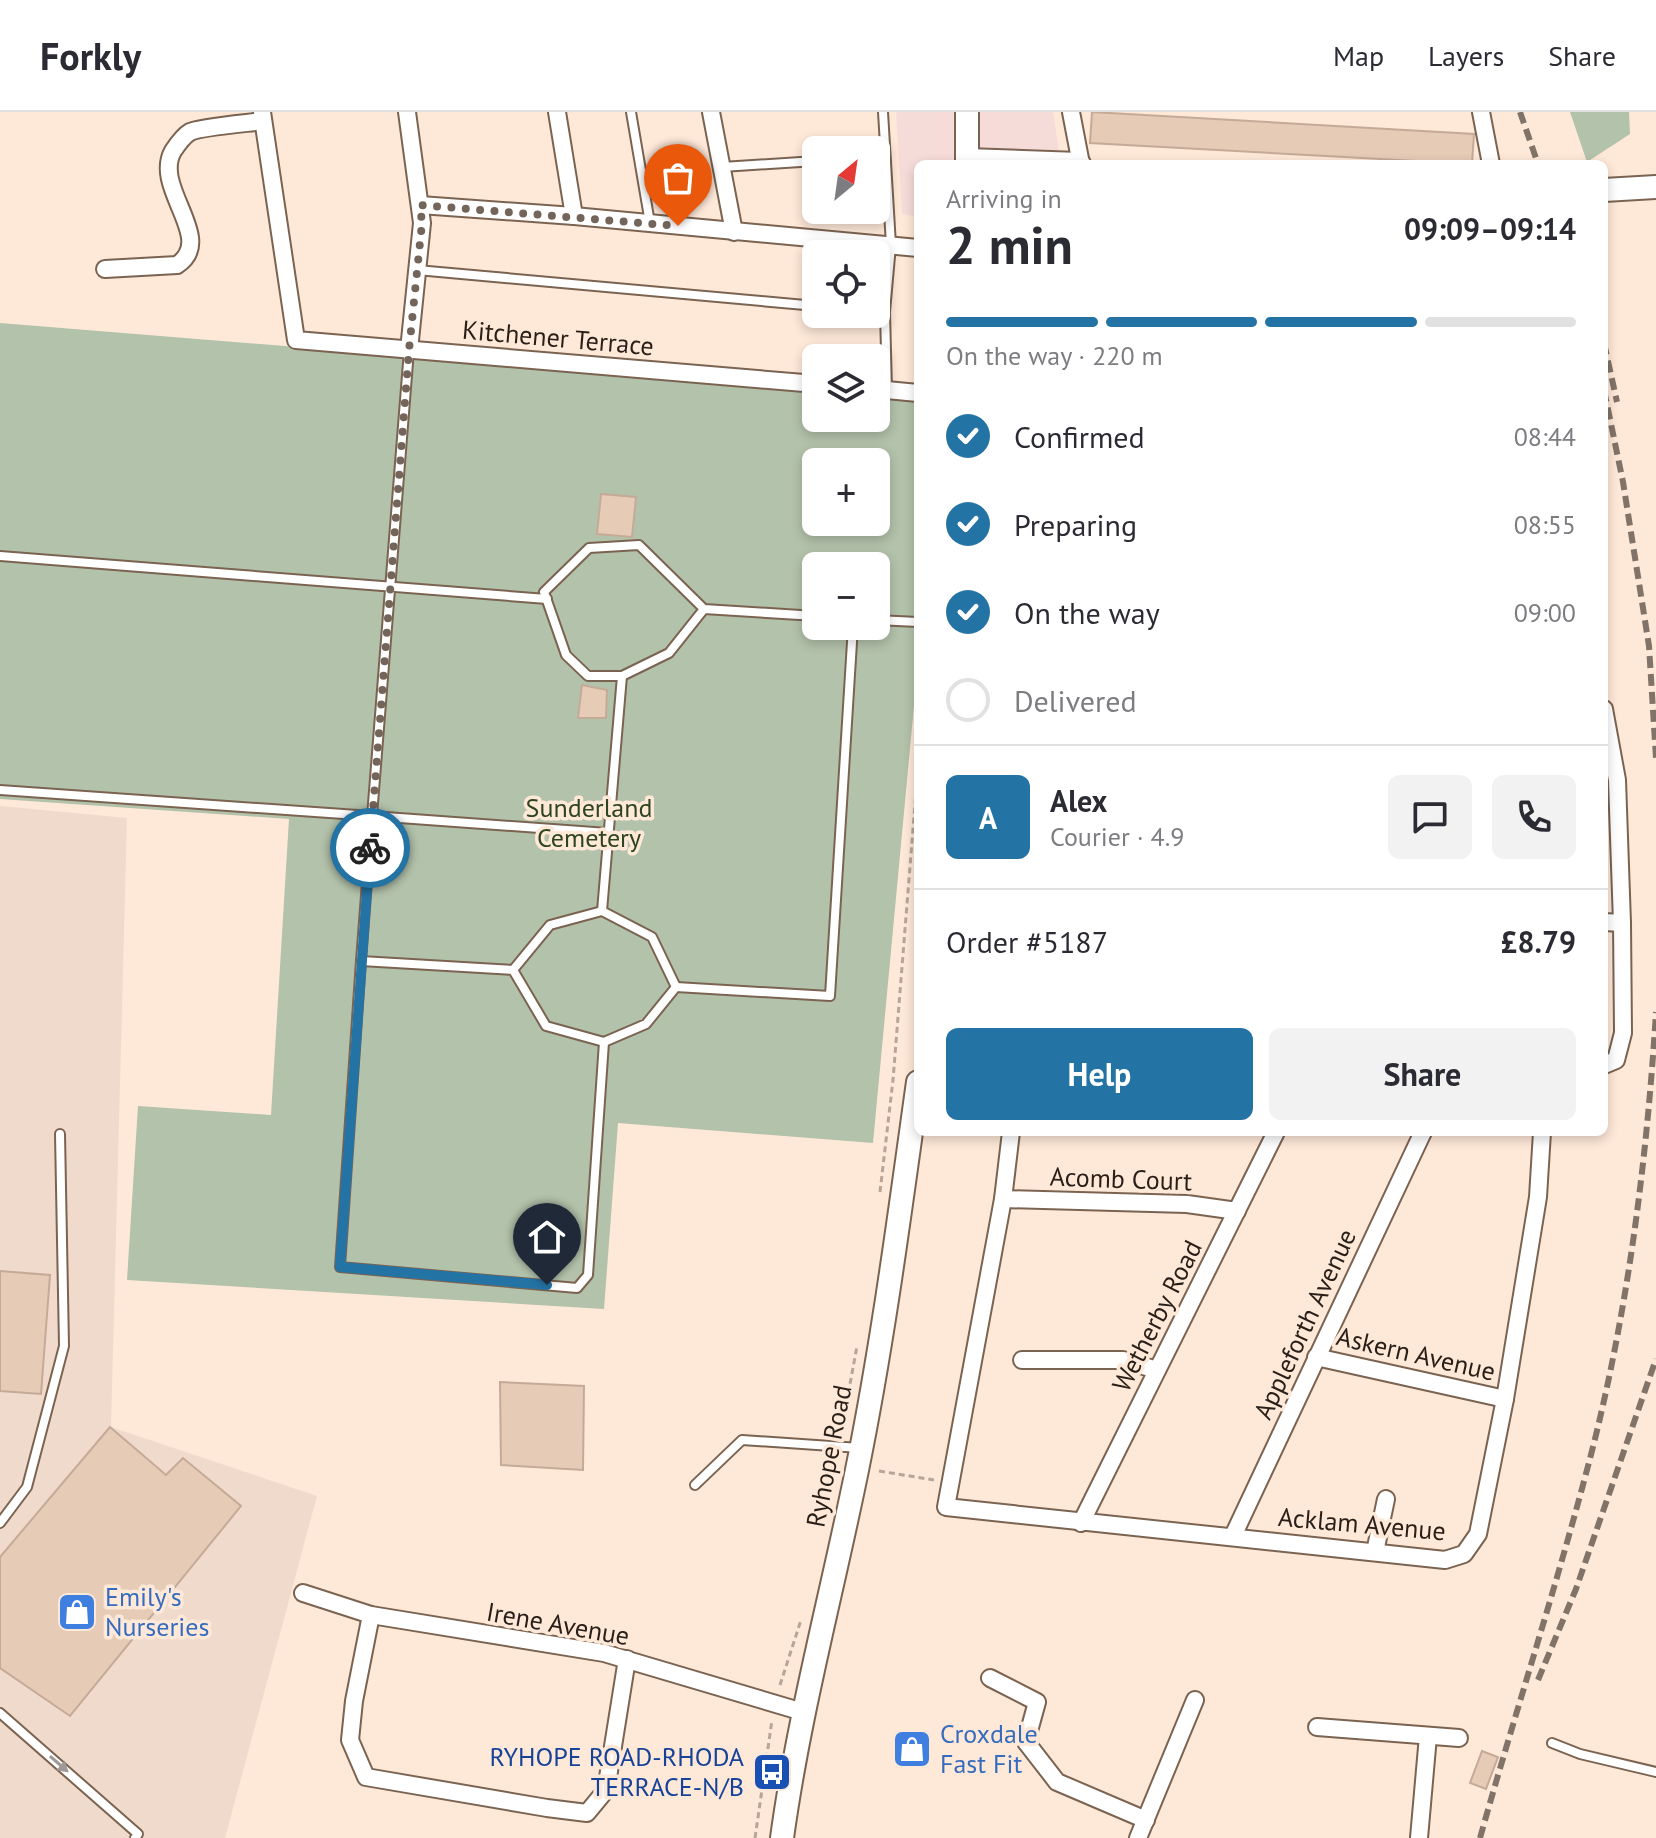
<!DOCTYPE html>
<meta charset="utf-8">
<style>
body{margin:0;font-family:"PT Sans",sans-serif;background:#f2f2f3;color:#2b2b33;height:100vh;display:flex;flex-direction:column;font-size:30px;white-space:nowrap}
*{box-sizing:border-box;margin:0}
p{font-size:26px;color:#7c7c81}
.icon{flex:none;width:44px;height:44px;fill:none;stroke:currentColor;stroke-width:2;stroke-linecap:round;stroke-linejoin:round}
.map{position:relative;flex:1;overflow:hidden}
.details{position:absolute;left:914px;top:48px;width:694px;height:976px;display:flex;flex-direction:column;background:#fff;border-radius:12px;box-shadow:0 4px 12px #0003}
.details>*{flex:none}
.needle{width:52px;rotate:29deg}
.tools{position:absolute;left:802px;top:24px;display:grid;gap:16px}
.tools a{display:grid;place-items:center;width:88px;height:88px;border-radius:12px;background:#fff;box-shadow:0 4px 12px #0003;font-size:40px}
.pin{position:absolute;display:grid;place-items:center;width:68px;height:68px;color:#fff;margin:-82px -34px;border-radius:50% 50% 50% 0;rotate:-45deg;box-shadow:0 0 8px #0007}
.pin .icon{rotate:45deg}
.courier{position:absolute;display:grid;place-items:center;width:80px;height:80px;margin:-40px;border:6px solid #2473a5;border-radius:50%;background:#fff;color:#222;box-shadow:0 2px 10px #0007}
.overview em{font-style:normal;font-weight:700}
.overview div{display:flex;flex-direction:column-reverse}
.overview{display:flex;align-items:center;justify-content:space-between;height:136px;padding:0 32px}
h1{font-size:52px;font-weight:700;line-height:60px}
.bar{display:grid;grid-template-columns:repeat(4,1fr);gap:12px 8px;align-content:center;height:96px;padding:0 32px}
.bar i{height:10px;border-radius:6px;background:#e1e1e2}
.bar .on{background:#2473a5}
.bar p{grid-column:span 4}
.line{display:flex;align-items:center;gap:20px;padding:0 32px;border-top:2px solid #e1e1e2}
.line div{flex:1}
.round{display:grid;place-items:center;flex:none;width:84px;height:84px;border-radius:12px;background:#f2f2f3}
ol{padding:0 32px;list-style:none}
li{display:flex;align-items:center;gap:24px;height:88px}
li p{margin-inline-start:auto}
li .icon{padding:8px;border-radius:50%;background:#2473a5;color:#fff;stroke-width:4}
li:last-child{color:#7c7c81}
li i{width:44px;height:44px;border:4px solid #e1e1e2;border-radius:50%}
.primary-button{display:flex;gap:16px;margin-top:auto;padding:16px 32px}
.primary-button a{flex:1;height:92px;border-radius:12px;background:#2473a5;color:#fff;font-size:32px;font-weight:700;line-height:92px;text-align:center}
.primary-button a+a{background:#f2f2f3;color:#2b2b33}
header{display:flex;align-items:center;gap:48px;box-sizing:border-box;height:112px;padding:0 40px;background:#fff;border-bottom:2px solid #e1e1e2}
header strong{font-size:38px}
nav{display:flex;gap:44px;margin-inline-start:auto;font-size:28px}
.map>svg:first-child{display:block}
.commercial{fill:#f6dcd8}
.industrial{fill:#efdacc}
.green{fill:#b3c2ab;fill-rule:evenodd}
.building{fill:#e6cbb7;stroke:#c5aa97;stroke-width:2}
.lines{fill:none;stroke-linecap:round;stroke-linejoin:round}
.service-casing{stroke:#7b6351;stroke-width:12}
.minor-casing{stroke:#7b6351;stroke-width:20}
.secondary-casing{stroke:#7b6351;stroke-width:26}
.path{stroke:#b7a598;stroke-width:3;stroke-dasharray:6 4;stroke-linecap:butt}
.service{stroke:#fff;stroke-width:8}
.minor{stroke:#fff;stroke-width:16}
.secondary{stroke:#fff;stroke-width:22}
.rail{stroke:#827368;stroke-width:6;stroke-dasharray:12 6;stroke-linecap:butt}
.oneway{fill:#9f9a97}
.done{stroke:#74655b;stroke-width:8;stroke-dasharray:0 14.4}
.route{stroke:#2473a5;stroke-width:10}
.labels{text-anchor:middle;stroke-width:7;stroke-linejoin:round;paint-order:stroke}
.street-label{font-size:26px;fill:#291f18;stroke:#fee8d8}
.park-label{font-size:26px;fill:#2d451e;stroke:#fee8d8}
.shop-label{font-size:26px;fill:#366cbe;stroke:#fee8d8;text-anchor:start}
.transit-label{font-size:26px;fill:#164399;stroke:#fee8d8;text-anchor:end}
</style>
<header>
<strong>Forkly</strong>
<nav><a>Map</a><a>Layers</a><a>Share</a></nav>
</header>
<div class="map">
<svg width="1656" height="1726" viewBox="0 0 1656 1726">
<rect width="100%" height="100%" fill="#fee8d8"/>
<polygon class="commercial" points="896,0 1053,0 1061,52 918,52 918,105 902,102"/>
<polygon class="industrial" points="0,694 127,706 111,1315 317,1384 225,1726 0,1726"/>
<g class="green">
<polygon points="1570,0 1629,0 1630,22 1587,50"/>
<path d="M 0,211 L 816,277 L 816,306 L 876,306 L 876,282 L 918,286 L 918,551 L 873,1031 L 618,1011 L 604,1197 L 127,1168 L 138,994 L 271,1003 L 289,707 L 0,687 ZM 816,350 L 876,350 L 876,410 L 816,410 ZM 816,454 L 876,454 L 876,514 L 816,514 Z"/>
</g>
<g class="building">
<polygon points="1092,0 1474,22 1472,52 1090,31"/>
<polygon points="601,382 636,385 632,425 597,422"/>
<polygon points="582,573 607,578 606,606 578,606"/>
<polygon points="0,1159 50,1163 41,1282 0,1279"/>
<polygon points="500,1270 584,1274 583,1358 501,1353"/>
<polygon points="110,1315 166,1363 183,1346 241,1394 70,1604 0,1556 0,1445"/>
<polygon points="1482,1639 1498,1645 1486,1677 1470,1671"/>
</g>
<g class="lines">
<g class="service-casing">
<g id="service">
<polyline points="631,0 650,111"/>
<polyline points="883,0 891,133 885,200 887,278"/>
<polyline points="722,55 816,49"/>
<polyline points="417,158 816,194"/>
<polyline points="0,444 547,487"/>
<polyline points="704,497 669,541 622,564 588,564 566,543 544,480 589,436 639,433 704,497 816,504"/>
<polyline points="876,508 918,510"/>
<polyline points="0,678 372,704 409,238"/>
<polyline points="602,799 622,564"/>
<polyline points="361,849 340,1155 577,1176 588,1163 604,930"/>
<polyline points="513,858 546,914 604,930 646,912 676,875 652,825 602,799 550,813 513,858 361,849 372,704 608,721"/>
<polyline points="676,875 830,884 853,514"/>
<polyline points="695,1373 742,1328 860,1336"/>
<polyline points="0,1411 27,1375 64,1234 60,1022"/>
<polyline points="0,1601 138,1722 135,1726"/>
<polyline points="1552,1631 1580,1642 1656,1660"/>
</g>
</g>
<g class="minor-casing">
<g id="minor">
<polyline points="262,0 296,228 816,272"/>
<polyline points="407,0 422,111 409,238"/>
<polyline points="557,0 574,104"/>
<polyline points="711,0 734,120"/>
<polyline points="1071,0 1081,52"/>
<polyline points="1481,0 1491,52"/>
<polyline points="420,93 574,104 918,136"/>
<path d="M 105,157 L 177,153 C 217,127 152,76 173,39 C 177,33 183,24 190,20 C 200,15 249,11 263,9"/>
<polyline points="876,277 918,281"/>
<polyline points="1604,597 1617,668 1622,811 1623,921 1616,948 1604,953"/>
<polyline points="1604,810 1622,811"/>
<polyline points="1011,1020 1003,1087 946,1395 1445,1448 1464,1442 1478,1422 1505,1287 1538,1085 1542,1020"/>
<polyline points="1003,1087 1187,1092 1237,1099"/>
<polyline points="1316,1245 1505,1287"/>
<polyline points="1022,1248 1123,1248 1157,1258"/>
<polyline points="1081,1411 1276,1020"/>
<polyline points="1233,1424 1423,1020"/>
<polyline points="1375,1440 1386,1387"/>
<polyline points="303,1481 371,1503 604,1541 803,1600"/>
<polyline points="371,1503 354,1589 350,1628 366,1665 547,1696 587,1701 606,1678 627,1547"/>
<polyline points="990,1566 1037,1590 1026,1630 1057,1670 1146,1708"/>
<polyline points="1317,1615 1459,1626"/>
<polyline points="1138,1726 1195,1588"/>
<polyline points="1419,1726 1428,1624"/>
</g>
</g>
<g class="secondary-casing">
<g id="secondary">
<polyline points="967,0 967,52"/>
<polyline points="967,48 1079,52"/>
<polyline points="1604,78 1656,75"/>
<path d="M 782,1726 C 799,1602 832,1481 857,1358 C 883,1230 900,1099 918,970"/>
</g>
</g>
<g class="path">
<polyline points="880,1080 893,968 918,654"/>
<polyline points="841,1321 857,1234"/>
<polyline points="879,1359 934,1368"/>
<polyline points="780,1573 801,1508"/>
<polyline points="755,1726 772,1608"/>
</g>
<use href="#service" class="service"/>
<use href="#minor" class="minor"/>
<use href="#secondary" class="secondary"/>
<g class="rail">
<polyline points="1520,0 1538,52"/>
<polyline points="1604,231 1617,290"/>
<polyline points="1604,278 1623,370 1649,534 1656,646"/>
<polyline points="1538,1568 1576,1477 1656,1247"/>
<path d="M 1480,1726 C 1517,1594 1560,1464 1594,1331 C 1629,1190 1647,1045 1656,900"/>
</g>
</g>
<defs><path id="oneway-solid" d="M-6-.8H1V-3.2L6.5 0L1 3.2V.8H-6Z" transform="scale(2)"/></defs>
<use class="oneway" href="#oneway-solid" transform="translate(59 1652) rotate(41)"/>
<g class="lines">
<polyline class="done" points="370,736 409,238 422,111 420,93 678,114"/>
<polyline class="route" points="370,736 340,1155 547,1173"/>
</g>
<defs>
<g id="shop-square" transform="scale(2)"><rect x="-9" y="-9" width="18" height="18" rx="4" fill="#3f7fe0" stroke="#fee8d8"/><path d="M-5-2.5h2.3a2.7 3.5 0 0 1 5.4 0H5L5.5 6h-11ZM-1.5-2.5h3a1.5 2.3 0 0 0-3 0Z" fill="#fff"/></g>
<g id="bus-square" transform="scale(2)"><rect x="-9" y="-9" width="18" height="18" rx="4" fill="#1a4fb4" stroke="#fee8d8"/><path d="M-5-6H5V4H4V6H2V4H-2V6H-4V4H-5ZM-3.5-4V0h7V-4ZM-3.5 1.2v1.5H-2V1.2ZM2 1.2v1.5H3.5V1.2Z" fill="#fff"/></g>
</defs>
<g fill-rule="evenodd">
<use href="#shop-square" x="77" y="1500"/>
<use href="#shop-square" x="912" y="1637"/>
<use href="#bus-square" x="772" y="1660"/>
</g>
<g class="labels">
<g class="street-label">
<text transform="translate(558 226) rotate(5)" y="9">Kitchener Terrace</text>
<text transform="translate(1121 1067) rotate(2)" y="9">Acomb Court</text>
<text transform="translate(1157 1204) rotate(-63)" y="9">Wetherby Road</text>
<text transform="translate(1305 1212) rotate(-65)" y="9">Appleforth Avenue</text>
<text transform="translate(1416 1242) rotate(13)" y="9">Askern Avenue</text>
<text transform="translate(829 1344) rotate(-79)" y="9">Ryhope Road</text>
<text transform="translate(1362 1412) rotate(5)" y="9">Acklam Avenue</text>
<text transform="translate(558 1512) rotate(10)" y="9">Irene Avenue</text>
</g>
<g class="park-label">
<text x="589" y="705">Sunderland<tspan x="589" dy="30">Cemetery</tspan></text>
</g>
<g class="shop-label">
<text x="105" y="1494">Emily's<tspan x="105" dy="30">Nurseries</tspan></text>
<text x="940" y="1631">Croxdale<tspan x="940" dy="30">Fast Fit</tspan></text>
</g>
<g class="transit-label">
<text x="744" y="1654">RYHOPE ROAD-RHODA<tspan x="744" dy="30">TERRACE-N/B</tspan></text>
</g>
</g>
</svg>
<div class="tools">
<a><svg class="needle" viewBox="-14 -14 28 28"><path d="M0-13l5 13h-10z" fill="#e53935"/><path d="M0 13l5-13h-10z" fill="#7c7c81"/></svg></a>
<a><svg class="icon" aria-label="locate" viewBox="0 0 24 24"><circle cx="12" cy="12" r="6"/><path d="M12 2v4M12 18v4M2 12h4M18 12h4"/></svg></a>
<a><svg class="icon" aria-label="layers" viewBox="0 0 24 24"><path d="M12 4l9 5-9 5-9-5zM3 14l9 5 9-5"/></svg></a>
<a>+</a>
<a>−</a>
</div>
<div class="pin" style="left:678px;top:114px;background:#ea580c"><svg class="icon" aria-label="bag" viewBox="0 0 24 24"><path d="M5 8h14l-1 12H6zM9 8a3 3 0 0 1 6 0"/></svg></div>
<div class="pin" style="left:547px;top:1173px;background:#1f2937"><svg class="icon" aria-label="home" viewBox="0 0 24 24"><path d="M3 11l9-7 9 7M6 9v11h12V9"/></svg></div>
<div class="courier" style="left:370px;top:736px"><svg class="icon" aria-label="bike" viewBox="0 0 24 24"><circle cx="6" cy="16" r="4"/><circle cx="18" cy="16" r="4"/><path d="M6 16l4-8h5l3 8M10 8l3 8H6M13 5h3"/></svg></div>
<section class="details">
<div class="overview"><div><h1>2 min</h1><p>Arriving in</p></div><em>09:09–09:14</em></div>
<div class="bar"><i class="on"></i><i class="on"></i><i class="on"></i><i></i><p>On the way · 220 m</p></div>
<ol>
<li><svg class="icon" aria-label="check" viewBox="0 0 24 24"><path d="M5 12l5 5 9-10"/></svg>Confirmed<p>08:44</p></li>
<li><svg class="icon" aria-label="check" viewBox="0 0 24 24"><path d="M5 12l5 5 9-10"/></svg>Preparing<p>08:55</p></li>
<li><svg class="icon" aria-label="check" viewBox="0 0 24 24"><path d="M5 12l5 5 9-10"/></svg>On the way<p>09:00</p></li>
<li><i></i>Delivered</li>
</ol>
<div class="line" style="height:144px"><b class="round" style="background:#2473a5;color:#fff">A</b><div><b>Alex</b><p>Courier · 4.9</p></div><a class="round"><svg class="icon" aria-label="chat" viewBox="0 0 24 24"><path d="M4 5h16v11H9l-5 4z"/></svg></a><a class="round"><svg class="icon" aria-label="phone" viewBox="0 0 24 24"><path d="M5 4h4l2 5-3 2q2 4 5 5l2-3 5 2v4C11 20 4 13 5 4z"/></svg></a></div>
<div class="line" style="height:104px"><div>Order #5187</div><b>£8.79</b></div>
<div class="primary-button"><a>Help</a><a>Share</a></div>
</section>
</div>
